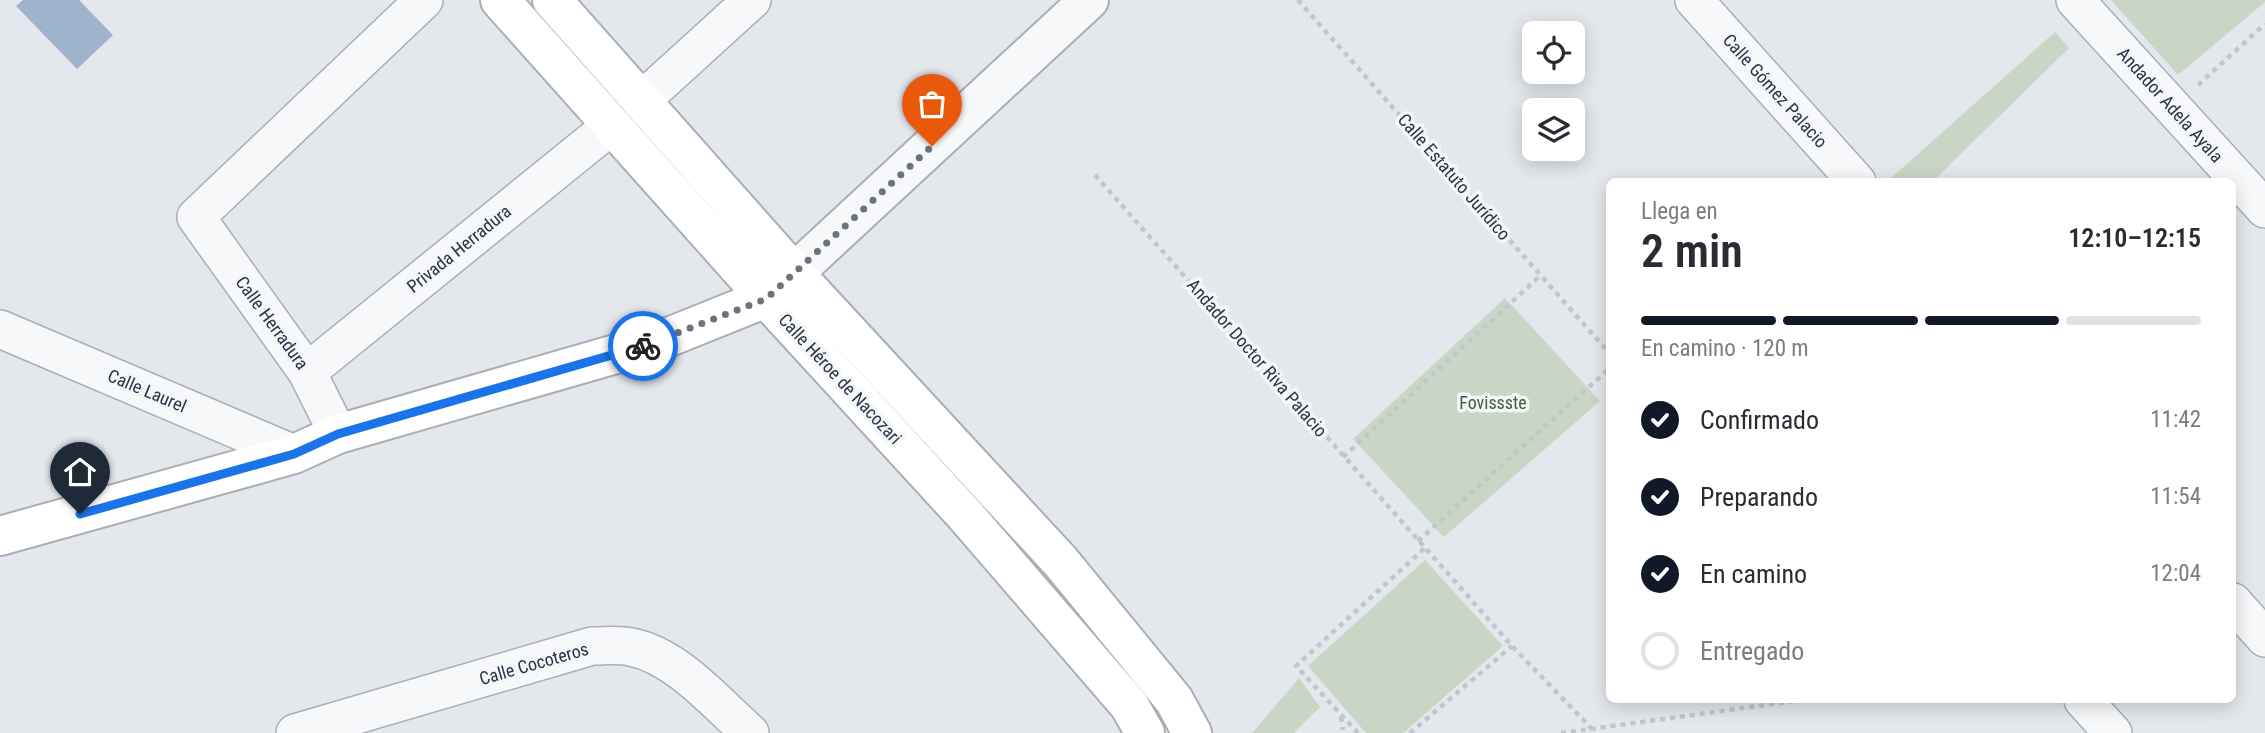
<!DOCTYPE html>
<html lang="es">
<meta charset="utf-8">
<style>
body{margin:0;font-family:"Roboto Condensed",sans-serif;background:#f2f2f3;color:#2b2b33;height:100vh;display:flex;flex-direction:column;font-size:26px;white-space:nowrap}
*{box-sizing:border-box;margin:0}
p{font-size:23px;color:#7c7c81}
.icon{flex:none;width:38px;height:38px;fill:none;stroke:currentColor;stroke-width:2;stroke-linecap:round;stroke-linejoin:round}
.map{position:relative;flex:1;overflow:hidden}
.sheet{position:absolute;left:1606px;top:178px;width:630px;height:525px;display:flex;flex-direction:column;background:#fff;border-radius:10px;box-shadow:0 4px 18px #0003}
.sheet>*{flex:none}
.fabs{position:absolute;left:1522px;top:21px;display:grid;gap:14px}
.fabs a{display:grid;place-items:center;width:63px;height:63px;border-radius:10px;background:#fff;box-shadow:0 4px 18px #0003;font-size:35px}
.pin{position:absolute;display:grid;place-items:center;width:60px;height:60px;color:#fff;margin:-72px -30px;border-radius:50% 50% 50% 0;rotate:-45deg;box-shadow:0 0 7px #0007}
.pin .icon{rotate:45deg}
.courier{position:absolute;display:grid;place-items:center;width:70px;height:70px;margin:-35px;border:5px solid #1a73e8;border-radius:50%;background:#fff;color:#222;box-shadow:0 2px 9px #0007}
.overview em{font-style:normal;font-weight:600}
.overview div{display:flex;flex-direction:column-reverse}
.overview{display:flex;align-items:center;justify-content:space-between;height:119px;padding:0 35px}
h1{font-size:46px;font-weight:600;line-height:52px}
.bar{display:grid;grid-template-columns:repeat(4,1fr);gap:10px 7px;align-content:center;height:84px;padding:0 35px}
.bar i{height:9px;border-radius:5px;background:#e1e1e2}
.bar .selected{background:#111827}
.bar p{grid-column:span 4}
ol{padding:0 35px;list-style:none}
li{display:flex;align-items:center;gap:21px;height:77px}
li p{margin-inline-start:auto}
li .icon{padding:7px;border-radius:50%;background:#111827;color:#fff;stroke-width:4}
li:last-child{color:#7c7c81}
li i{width:38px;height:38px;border:4px solid #e1e1e2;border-radius:50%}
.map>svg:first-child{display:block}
.green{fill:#c9d6c5}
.water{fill:#9fb4cc}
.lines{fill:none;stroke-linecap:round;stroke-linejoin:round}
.minor-casing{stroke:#a9aeb7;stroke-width:40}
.tertiary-casing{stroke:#a9aeb7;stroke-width:42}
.secondary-casing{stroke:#a9aeb7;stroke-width:42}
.path{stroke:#c2c5cb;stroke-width:4.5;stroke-dasharray:5 5;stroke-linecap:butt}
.minor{stroke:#f7f8fa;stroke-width:37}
.tertiary{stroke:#f7f8fa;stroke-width:38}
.secondary{stroke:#fff;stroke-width:38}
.done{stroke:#6c737f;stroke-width:7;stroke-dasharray:0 12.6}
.route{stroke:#1a73e8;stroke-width:9}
.labels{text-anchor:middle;stroke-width:7;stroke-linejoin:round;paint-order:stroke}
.street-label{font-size:18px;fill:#2b3445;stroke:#f4f6f9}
.park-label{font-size:18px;fill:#3f6138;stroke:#f4f6f9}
</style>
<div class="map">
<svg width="2265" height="733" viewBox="0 0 2265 733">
<rect width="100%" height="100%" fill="#e4e7ec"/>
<g class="green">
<polygon points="2111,0 2265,0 2265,2 2178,75"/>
<polygon points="2055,32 2069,48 1932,182 1896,182 1891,178"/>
<polygon points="1505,298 1600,401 1444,537 1353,439"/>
<polygon points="1425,560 1503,646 1403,733 1366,733 1308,666"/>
<polygon points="1299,678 1320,707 1294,733 1252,733"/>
</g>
<polygon class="water" points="23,0 79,0 113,35 77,69 16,6"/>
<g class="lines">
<g class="minor-casing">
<g id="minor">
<polyline points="1694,0 1857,182"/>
<polyline points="2075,0 2265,209"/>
<polyline points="641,101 752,0"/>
<polyline points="0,329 294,454"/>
<polyline points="307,372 611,126"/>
<polyline points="338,434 307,372 196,217 424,0"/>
<polyline points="2233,602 2265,638"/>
<polyline points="2083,700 2113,733"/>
<path d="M 295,733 L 592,646 C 605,646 619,644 631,647 C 677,656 716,703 750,733"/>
</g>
</g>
<g class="tertiary-casing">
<polyline id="tertiary" points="794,273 1089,0"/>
</g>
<g class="secondary-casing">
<g id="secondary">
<polyline points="500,0 766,298 965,515 1129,705 1145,733"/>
<polyline points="552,0 794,273 1061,562 1174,700 1192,733"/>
<polyline points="0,536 294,454 338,434 654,343 766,298 783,283"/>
</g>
</g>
<g class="path">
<polyline points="1298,0 1610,354"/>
<polyline points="2198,85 2265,24"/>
<polyline points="1095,175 1512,646 1592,729"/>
<polyline points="1343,457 1540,276"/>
<polyline points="1418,541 1610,368"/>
<polyline points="1341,717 1343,730"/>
<polyline points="1358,733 1296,666 1425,548"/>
<polyline points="1410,733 1512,646"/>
<polyline points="1561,733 1802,700"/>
</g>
<use href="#minor" class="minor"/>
<use href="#tertiary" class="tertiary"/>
<use href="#secondary" class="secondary"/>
</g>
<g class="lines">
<polyline class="done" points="643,346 766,299 932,146"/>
<polyline class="route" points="80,514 294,454 338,434 643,346"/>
</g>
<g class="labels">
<g class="street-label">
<text transform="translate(1775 91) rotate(48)" y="6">Calle Gómez Palacio</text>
<text transform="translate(2170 105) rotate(48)" y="6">Andador Adela Ayala</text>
<text transform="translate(1454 177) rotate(49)" y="6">Calle Estatuto Jurídico</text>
<text transform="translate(459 249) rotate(-39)" y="6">Privada Herradura</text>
<text transform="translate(272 323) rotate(54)" y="6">Calle Herradura</text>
<text transform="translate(1257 358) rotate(49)" y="6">Andador Doctor Riva Palacio</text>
<text transform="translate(840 379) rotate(47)" y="6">Calle Héroe de Nacozari</text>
<text transform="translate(147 391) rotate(23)" y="6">Calle Laurel</text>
<text transform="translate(534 664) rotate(-16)" y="6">Calle Cocoteros</text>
</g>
<g class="park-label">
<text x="1493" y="409">Fovissste</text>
</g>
</g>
</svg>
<div class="fabs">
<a><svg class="icon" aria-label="locate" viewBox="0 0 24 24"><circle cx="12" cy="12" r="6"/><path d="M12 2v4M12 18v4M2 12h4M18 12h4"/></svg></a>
<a><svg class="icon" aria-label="layers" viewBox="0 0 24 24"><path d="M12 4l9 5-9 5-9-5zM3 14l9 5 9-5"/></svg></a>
</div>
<div class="pin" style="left:932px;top:146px;background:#ea580c"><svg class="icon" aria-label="bag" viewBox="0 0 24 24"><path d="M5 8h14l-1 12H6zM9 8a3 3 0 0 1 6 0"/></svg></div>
<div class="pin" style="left:80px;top:514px;background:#1f2937"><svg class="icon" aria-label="home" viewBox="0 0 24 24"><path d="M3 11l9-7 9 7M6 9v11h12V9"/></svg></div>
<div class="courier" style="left:643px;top:346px"><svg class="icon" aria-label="bike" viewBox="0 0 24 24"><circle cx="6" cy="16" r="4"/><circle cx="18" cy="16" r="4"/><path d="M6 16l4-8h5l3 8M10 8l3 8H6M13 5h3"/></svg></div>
<section class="sheet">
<div class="overview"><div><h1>2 min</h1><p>Llega en</p></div><em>12:10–12:15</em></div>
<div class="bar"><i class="selected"></i><i class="selected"></i><i class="selected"></i><i></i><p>En camino · 120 m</p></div>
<ol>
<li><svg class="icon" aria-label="check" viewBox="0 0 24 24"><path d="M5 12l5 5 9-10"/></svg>Confirmado<p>11:42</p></li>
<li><svg class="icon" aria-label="check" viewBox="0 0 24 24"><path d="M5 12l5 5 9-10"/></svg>Preparando<p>11:54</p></li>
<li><svg class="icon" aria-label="check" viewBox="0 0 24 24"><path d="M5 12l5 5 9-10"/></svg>En camino<p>12:04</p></li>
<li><i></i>Entregado</li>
</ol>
</section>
</div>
